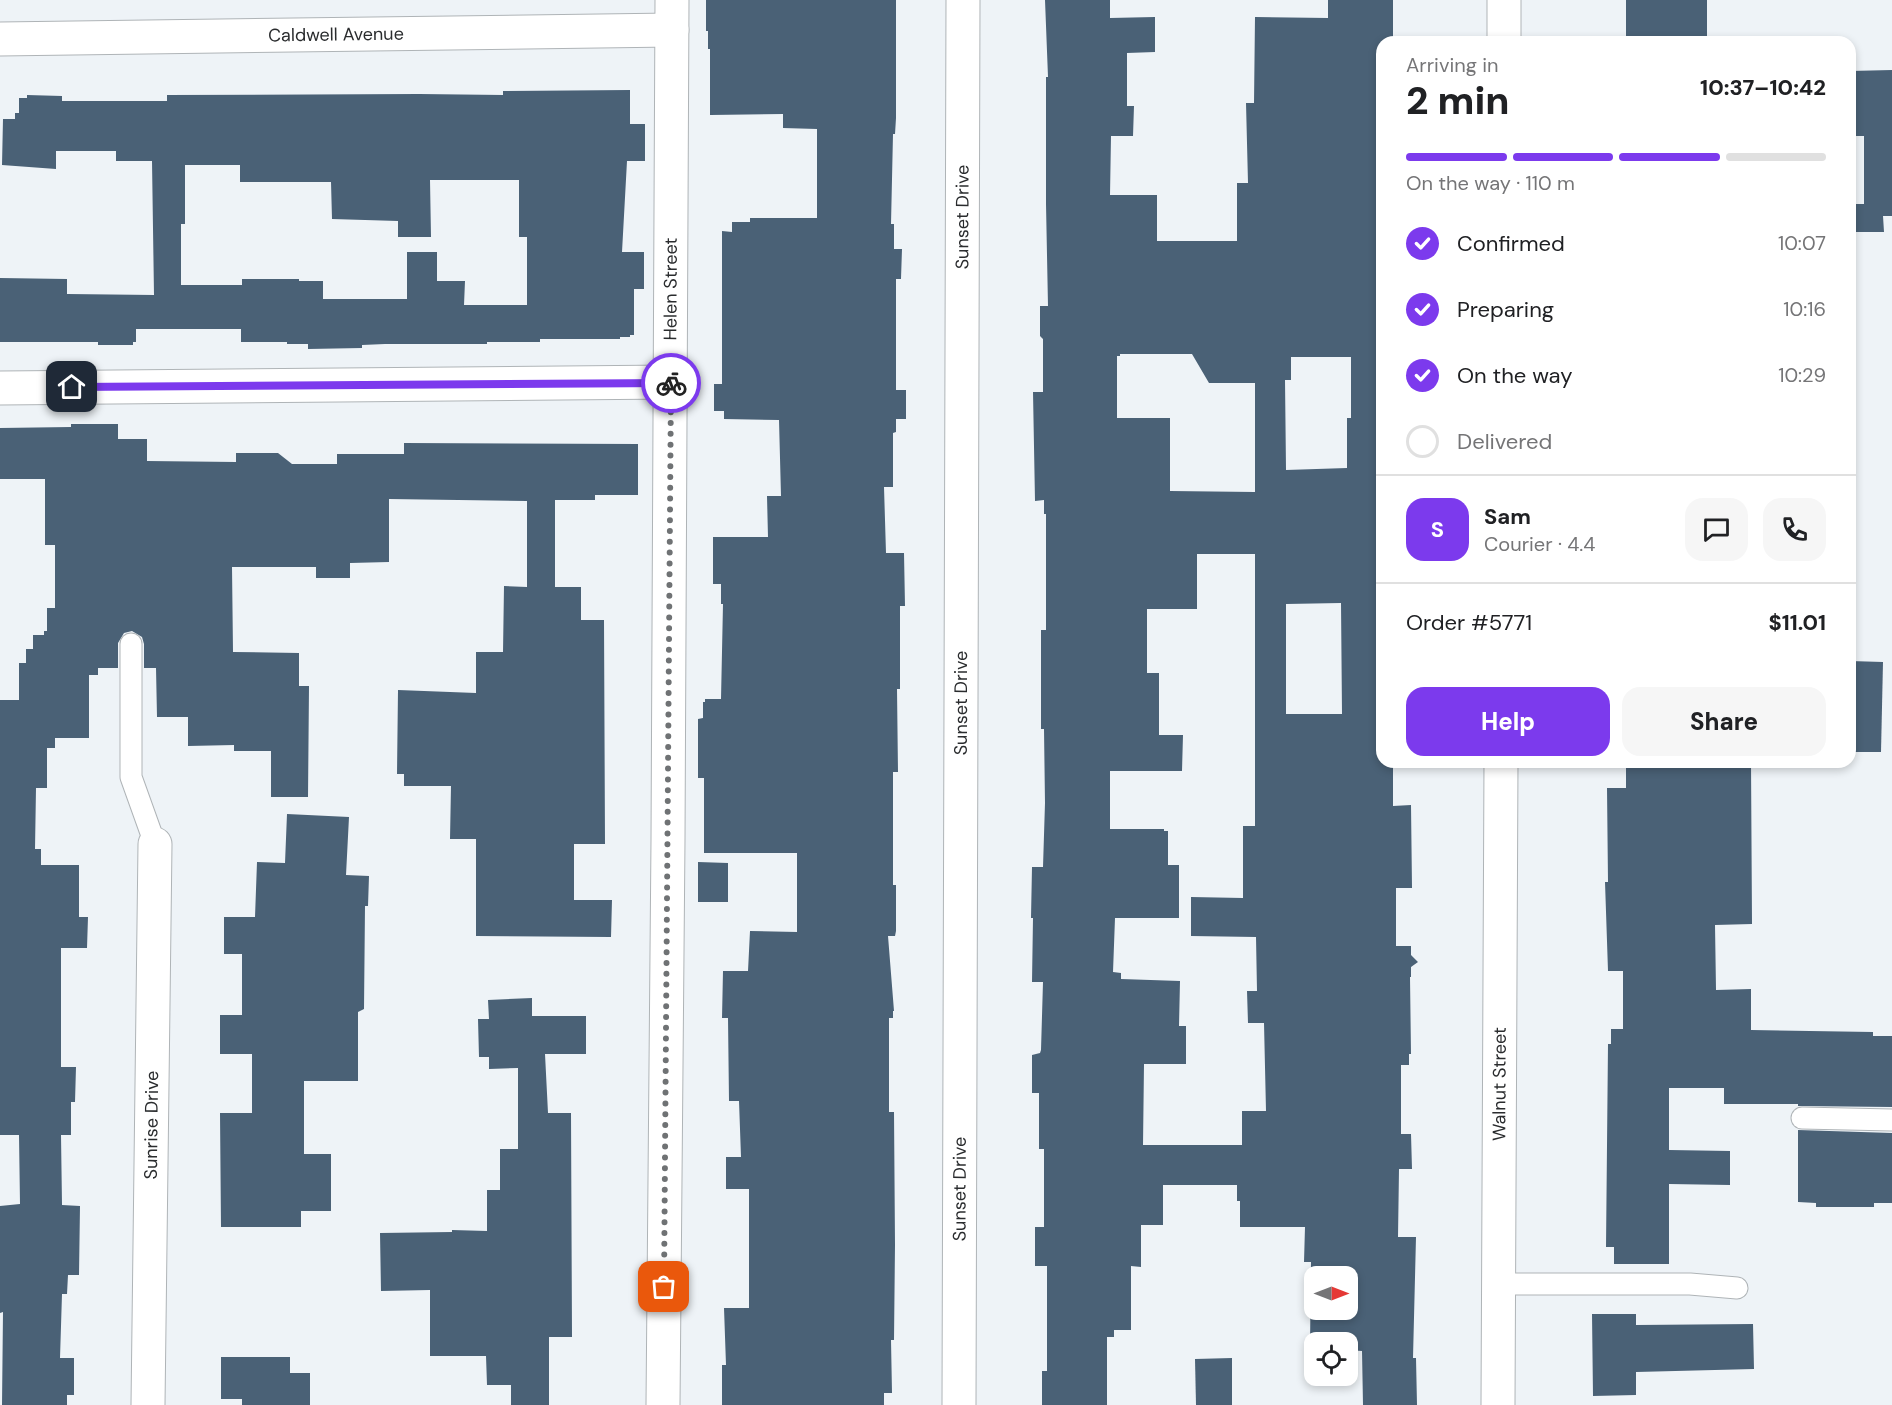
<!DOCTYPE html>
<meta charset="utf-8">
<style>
body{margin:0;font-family:"DM Sans",sans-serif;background:#f6f6f6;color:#202124;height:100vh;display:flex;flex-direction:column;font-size:22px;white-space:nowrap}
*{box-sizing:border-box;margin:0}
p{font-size:20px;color:#757577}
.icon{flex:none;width:33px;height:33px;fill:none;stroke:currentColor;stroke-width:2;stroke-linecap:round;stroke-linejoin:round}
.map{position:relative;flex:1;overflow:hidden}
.panel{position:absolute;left:1376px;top:36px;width:480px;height:732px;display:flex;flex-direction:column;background:#fff;border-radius:18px;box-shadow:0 3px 9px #0003}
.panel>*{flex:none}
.needle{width:39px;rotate:90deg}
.fabs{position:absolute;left:1304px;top:1266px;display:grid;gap:12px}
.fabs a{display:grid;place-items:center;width:54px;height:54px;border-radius:12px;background:#fff;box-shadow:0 3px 9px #0003;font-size:30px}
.pin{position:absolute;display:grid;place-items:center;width:51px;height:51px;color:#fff;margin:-26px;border-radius:12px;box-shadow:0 3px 9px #0006}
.courier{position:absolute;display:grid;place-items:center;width:60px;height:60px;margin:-30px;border:4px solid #7c3aed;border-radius:50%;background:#fff;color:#222;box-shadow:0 2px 8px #0007}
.overview em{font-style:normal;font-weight:800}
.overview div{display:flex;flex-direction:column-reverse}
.overview{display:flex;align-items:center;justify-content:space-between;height:102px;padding:0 30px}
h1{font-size:39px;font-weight:800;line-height:45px}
.bar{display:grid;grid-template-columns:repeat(4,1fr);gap:9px 6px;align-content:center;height:72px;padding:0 30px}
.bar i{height:8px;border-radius:4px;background:#e0e0e0}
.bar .on{background:#7c3aed}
.bar p{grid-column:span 4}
.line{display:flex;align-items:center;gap:15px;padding:0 30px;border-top:2px solid #e0e0e0}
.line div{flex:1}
.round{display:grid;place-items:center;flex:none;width:63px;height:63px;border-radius:18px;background:#f6f6f6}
ol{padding:0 30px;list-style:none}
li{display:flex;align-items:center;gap:18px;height:66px}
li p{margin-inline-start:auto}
li .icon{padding:6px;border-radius:50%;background:#7c3aed;color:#fff;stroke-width:4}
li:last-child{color:#757577}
li i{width:33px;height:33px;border:3px solid #e0e0e0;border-radius:50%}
.cta{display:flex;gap:12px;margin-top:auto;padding:12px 30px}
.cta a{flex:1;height:69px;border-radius:18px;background:#7c3aed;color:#fff;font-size:24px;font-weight:800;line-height:69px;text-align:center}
.cta a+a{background:#f6f6f6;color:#202124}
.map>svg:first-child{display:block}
.building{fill:#4a6176;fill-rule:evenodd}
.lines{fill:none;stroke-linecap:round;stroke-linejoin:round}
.service-casing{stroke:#afb4b7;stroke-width:23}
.minor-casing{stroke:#afb4b7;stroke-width:35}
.service{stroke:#fff;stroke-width:21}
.minor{stroke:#fff;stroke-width:33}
.done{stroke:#6f7274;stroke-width:6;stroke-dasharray:0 10.8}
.route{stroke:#7c3aed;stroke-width:8}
.labels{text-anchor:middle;stroke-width:6;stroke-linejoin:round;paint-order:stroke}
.street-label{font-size:18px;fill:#2a2c2e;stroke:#fff}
</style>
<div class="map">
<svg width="1892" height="1405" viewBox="0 0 1892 1405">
<rect width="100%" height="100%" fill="#eef3f7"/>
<g class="building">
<polygon points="706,0 896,0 896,118 895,134 893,134 891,224 894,224 894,249 902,249 901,279 896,279 896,390 906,390 906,419 896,419 896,432 893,433 893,487 884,487 886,553 904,553 905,606 900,606 900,689 897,689 898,772 893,772 893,885 896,885 896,931 895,936 888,936 894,1011 893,1011 893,1018 889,1018 889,1112 894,1112 895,1245 894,1340 891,1340 892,1393 884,1393 884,1405 722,1405 722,1365 726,1365 724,1308 749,1308 749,1189 726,1189 726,1157 741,1157 739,1101 729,1101 728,1018 722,1018 723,971 748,971 750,931 797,932 797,853 704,853 704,778 698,778 698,719 703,718 703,702 705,702 705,699 721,699 723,604 721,604 721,584 713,584 713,537 768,537 767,496 781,496 779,420 724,419 724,411 714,411 714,384 722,384 722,231 732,232 732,222 750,222 750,218 817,218 817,129 783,128 783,114 710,115 710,49 708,49 708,31 706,31"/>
<path d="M 1045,0 L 1110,0 L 1110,18 L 1155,17 L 1155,52 L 1127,53 L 1127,106 L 1134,106 L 1133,136 L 1111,136 L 1110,195 L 1157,195 L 1157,241 L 1237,241 L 1237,183 L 1248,183 L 1246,103 L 1254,103 L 1255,17 L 1328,18 L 1328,0 L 1393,0 L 1393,42 L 1382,42 L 1382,762 L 1393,762 L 1393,806 L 1411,805 L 1412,888 L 1396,888 L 1396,946 L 1411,946 L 1411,955 L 1418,962 L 1411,967 L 1411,977 L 1410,977 L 1411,1054 L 1409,1054 L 1409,1065 L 1401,1065 L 1401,1134 L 1411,1134 L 1412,1169 L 1399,1169 L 1398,1237 L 1416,1237 L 1413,1358 L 1416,1358 L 1417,1405 L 1363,1405 L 1362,1351 L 1347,1350 L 1347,1342 L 1314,1342 L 1314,1345 L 1310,1345 L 1311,1262 L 1304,1262 L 1305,1227 L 1240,1227 L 1240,1201 L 1237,1201 L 1237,1185 L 1163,1185 L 1163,1225 L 1141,1225 L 1141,1267 L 1131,1266 L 1131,1330 L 1114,1330 L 1114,1337 L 1107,1337 L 1107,1405 L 1042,1405 L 1042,1371 L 1047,1371 L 1047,1266 L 1035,1266 L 1035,1227 L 1044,1227 L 1044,1149 L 1039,1149 L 1039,1093 L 1032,1093 L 1032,1055 L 1040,1053 L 1041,1050 L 1043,982 L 1032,982 L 1033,918 L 1031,918 L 1032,867 L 1043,867 L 1045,803 L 1044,729 L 1041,729 L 1041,630 L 1046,630 L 1046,514 L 1044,514 L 1044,500 L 1035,501 L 1033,392 L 1043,392 L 1043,339 L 1040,336 L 1040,306 L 1048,306 L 1046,204 L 1046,77 L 1048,77 ZM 1120,354 L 1192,354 L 1209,383 L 1255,383 L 1255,492 L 1170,491 L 1170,418 L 1117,418 L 1117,356 L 1120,356 ZM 1291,357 L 1351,357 L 1351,418 L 1347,418 L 1347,468 L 1286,470 L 1285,380 L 1291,380 ZM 1197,554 L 1255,554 L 1255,826 L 1243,826 L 1243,898 L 1191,897 L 1191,936 L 1256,937 L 1257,991 L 1247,991 L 1248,1023 L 1264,1023 L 1266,1111 L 1242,1111 L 1242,1145 L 1143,1145 L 1144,1064 L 1186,1064 L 1186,1026 L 1179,1026 L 1180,981 L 1121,979 L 1121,973 L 1113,972 L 1115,918 L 1179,918 L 1179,865 L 1168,865 L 1168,831 L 1164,831 L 1164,829 L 1110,829 L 1110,771 L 1182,771 L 1183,735 L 1159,735 L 1159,673 L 1147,673 L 1147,609 L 1197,609 ZM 1341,603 L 1342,714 L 1286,714 L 1286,604 ZM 1314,1276 L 1347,1276 L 1347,1310 L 1314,1310 Z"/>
<rect x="1626" y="0" width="81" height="42"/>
<polygon points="1892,70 1892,216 1883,216 1884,232 1855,232 1855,204 1864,204 1864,136 1850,136 1850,71"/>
<path d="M 630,90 L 630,124 L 645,124 L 645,161 L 627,161 L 622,252 L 644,252 L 644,289 L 634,289 L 634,335 L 630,335 L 630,337 L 620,337 L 620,339 L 540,339 L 540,342 L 487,342 L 487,344 L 385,344 L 362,345 L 362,348 L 308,349 L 308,344 L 287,344 L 287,342 L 241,342 L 241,329 L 136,329 L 136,342 L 133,342 L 133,345 L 98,345 L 98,342 L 0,342 L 0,278 L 67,279 L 67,294 L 154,295 L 152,161 L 116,161 L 116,151 L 56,151 L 56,169 L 2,165 L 3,119 L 15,119 L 15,113 L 19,113 L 19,98 L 27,98 L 27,95 L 62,96 L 62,101 L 167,101 L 167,95 L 419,94 L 503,95 L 503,91 ZM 185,165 L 240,165 L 240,182 L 331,182 L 332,219 L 398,221 L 398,237 L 431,237 L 430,180 L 519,180 L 519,237 L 527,237 L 527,305 L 464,305 L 465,281 L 437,281 L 437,252 L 407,252 L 407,299 L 323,299 L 323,281 L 299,281 L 299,279 L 242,279 L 242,285 L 181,285 L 181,224 L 185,224 Z"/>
<polygon points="71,424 118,424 118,439 147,439 147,461 236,462 236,453 278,453 292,464 337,464 337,454 404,454 404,443 638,444 638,495 595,495 595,500 555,500 555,587 581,587 581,620 604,620 605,844 574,844 574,900 612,900 611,937 476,936 476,839 450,839 451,786 404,786 404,774 397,774 398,690 476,693 476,652 503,652 504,586 527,587 527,501 389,499 389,562 350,563 350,578 316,578 316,567 232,567 233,652 299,653 299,686 309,686 308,797 271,797 271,751 234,751 234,745 188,746 188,717 157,717 156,668 144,668 144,644 142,637 132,631 124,633 118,643 118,668 98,668 98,675 89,675 89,738 55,738 55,748 47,748 47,788 36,788 35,849 41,849 41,865 79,865 79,917 88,917 87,948 61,948 61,1067 76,1067 75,1102 71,1102 71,1135 61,1135 62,1205 80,1206 79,1275 68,1275 67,1294 62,1294 60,1358 74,1358 74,1395 67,1395 67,1405 2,1405 3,1312 0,1313 0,1206 20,1204 19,1135 0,1135 0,700 19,700 19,663 26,663 26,649 33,649 33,635 44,635 44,631 47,631 47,608 55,608 55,545 45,545 45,479 0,479 0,428 71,427"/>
<polygon points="1850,661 1883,662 1881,752 1850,752"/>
<polygon points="1626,762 1751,762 1752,924 1715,925 1716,990 1751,989 1751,1030 1873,1032 1873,1036 1892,1036 1892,1107 1798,1106 1798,1104 1724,1104 1724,1088 1669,1088 1669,1150 1730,1151 1730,1185 1669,1184 1669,1264 1614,1264 1614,1247 1606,1247 1608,1044 1611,1044 1611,1029 1623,1029 1623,971 1608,971 1605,882 1608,882 1607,788 1626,788"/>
<polygon points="287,814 349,817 346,875 369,876 368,906 365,906 364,1009 358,1012 358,1081 304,1081 304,1154 331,1154 331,1211 301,1211 301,1227 221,1227 220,1113 252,1113 252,1054 220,1054 220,1015 242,1015 242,954 224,954 224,917 255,917 257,862 285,863"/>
<polygon points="698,862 728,863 728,902 698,902"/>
<polygon points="532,998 532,1016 586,1016 586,1054 545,1054 548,1113 571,1113 572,1337 549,1337 549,1405 511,1405 511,1385 487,1385 486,1356 430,1356 430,1290 381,1291 380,1233 452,1232 452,1230 487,1231 487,1190 500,1190 500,1149 518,1149 518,1068 489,1069 489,1057 479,1057 478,1019 489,1019 488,1000"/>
<polygon points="1798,1130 1892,1133 1892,1203 1874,1203 1874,1207 1816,1207 1816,1203 1798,1202"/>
<polygon points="1592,1314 1636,1314 1636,1325 1753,1324 1754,1369 1636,1372 1636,1395 1593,1396"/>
<polygon points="221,1357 290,1357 290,1373 310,1373 310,1405 242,1405 242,1399 221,1399"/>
<polygon points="1232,1358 1232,1405 1196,1405 1195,1359"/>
</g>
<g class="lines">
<g class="service-casing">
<g id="service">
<polyline points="131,644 131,777 155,844"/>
<polyline points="1802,1118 1892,1120"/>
<polyline points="1498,1284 1690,1284 1737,1288"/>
</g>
</g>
<g class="minor-casing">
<g id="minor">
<path id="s1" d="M 0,39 L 672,30"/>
<polyline points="1504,42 1504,0"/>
<polyline points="0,388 671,382"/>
<path id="s2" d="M 148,1405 L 155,844"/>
<path id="s3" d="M 663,1405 L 668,840 L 672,0"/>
<path id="s4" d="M 959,1405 L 963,0"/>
<path id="s5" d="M 1498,1405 L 1501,762"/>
</g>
</g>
<use href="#service" class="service"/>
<use href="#minor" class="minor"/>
</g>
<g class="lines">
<polyline class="done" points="664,1287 671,383"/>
<polyline class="route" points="72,387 671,383"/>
</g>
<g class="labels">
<g class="street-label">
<text dy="6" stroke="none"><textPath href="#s1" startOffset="336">Caldwell Avenue</textPath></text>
<text dy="6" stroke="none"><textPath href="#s4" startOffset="1188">Sunset Drive</textPath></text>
<text dy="6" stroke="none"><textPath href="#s3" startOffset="1116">Helen Street</textPath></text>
<text dy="6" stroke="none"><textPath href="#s4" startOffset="702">Sunset Drive</textPath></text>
<text dy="6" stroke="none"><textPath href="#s5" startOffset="321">Walnut Street</textPath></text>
<text dy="6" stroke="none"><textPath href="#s2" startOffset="280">Sunrise Drive</textPath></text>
<text dy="6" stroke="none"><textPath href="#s4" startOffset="216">Sunset Drive</textPath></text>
</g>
</g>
</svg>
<div class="fabs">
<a><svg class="needle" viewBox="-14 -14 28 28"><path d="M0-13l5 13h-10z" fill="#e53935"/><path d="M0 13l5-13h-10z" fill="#757577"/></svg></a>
<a><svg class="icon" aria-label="locate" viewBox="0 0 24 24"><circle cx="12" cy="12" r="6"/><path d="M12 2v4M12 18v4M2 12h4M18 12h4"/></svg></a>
</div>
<div class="pin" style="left:664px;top:1287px;background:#ea580c"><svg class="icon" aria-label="bag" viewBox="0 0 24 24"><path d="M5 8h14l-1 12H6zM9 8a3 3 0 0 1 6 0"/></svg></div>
<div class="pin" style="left:72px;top:387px;background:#1f2937"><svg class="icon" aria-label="home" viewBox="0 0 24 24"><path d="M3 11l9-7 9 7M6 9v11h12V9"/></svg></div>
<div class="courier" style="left:671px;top:383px"><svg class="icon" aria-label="bike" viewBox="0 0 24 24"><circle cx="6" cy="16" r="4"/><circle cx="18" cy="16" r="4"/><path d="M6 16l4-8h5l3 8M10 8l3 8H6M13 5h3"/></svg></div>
<section class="panel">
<div class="overview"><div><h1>2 min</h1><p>Arriving in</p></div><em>10:37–10:42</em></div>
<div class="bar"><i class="on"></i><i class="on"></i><i class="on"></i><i></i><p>On the way · 110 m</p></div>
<ol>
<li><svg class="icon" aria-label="check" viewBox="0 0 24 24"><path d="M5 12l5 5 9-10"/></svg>Confirmed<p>10:07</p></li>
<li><svg class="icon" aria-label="check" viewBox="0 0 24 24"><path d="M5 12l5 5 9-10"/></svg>Preparing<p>10:16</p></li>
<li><svg class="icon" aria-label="check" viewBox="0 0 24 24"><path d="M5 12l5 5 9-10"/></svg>On the way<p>10:29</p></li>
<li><i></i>Delivered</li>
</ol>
<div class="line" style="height:108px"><b class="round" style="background:#7c3aed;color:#fff">S</b><div><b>Sam</b><p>Courier · 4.4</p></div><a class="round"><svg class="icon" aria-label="chat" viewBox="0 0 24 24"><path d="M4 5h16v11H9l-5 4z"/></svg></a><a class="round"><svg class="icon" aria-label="phone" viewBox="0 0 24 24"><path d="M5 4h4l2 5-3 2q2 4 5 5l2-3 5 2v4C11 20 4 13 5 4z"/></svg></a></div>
<div class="line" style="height:78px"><div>Order #5771</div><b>$11.01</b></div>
<div class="cta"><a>Help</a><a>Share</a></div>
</section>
</div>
